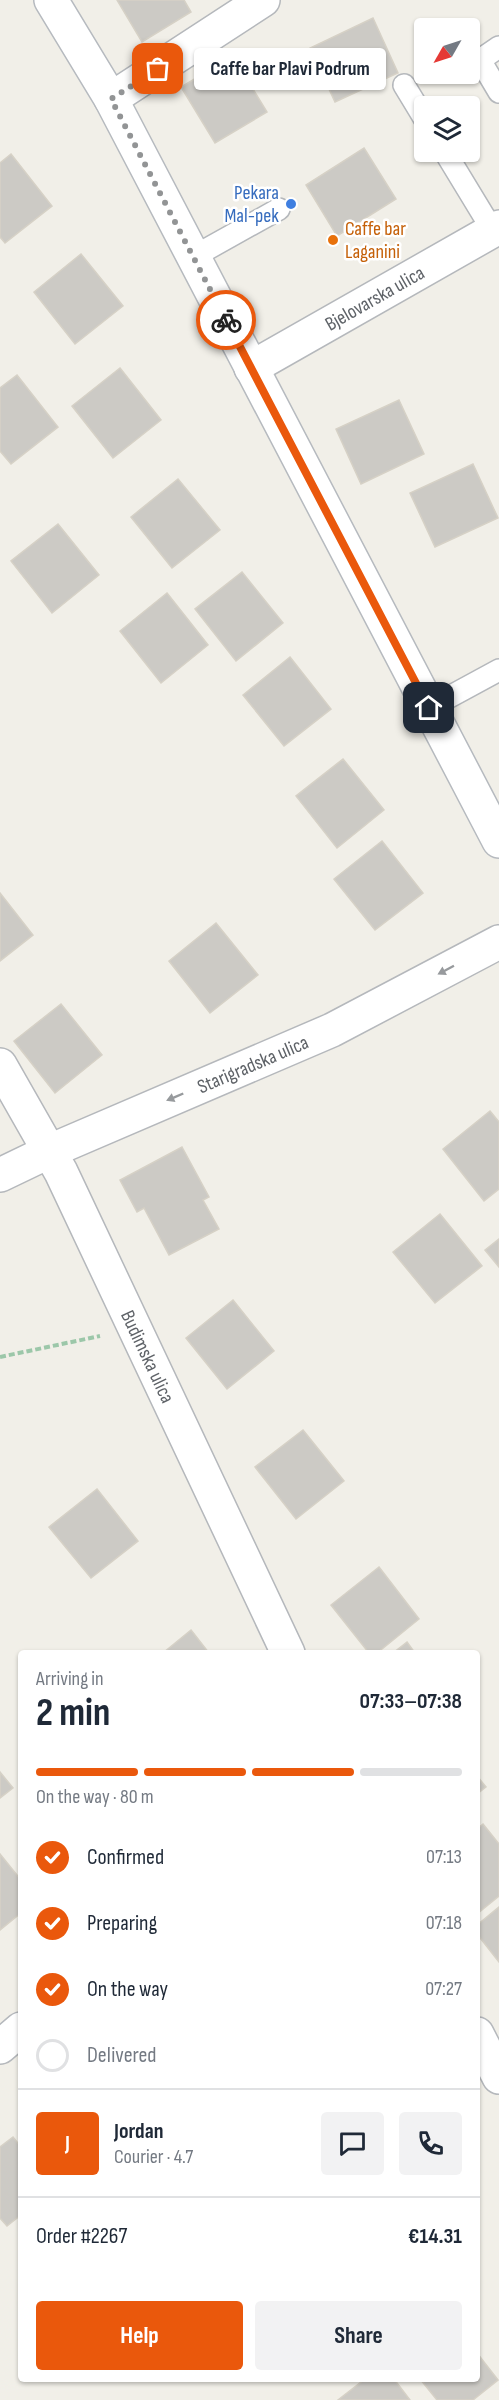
<!DOCTYPE html>
<meta charset="utf-8">
<style>
body{margin:0;font-family:"Sofia Sans Condensed",sans-serif;background:#f2f2f3;color:#1f2937;height:100vh;display:flex;flex-direction:column;font-size:22px;white-space:nowrap}
*{box-sizing:border-box;margin:0}
p{font-size:20px;color:#747a83}
.icon{flex:none;width:33px;height:33px;fill:none;stroke:currentColor;stroke-width:2;stroke-linecap:round;stroke-linejoin:round}
.map{position:relative;flex:1;overflow:hidden}
.side{position:absolute;left:18px;top:1650px;width:462px;height:732px;display:flex;flex-direction:column;background:#fff;border-radius:6px;box-shadow:0 2px 4px #0004}
.side>*{flex:none}
.needle{width:39px;rotate:231deg}
.buttons{position:absolute;left:414px;top:18px;display:grid;gap:12px}
.buttons a{display:grid;place-items:center;width:66px;height:66px;border-radius:6px;background:#fff;box-shadow:0 2px 4px #0004;font-size:30px}
.pin{position:absolute;display:grid;place-items:center;width:51px;height:51px;color:#fff;margin:-26px;border-radius:12px;box-shadow:0 3px 9px #0006}
.courier{position:absolute;display:grid;place-items:center;width:60px;height:60px;margin:-30px;border:4px solid #ea580c;border-radius:50%;background:#fff;color:#222;box-shadow:0 2px 8px #0007}
.bubble{position:absolute;height:42px;border-radius:6px;background:#fff;box-shadow:0 2px 4px #0004;font-size:20px;font-weight:700;line-height:42px;text-align:center}
.head em{font-style:normal;font-weight:700}
.head div{display:flex;flex-direction:column-reverse}
.head{display:flex;align-items:center;justify-content:space-between;height:102px;padding:0 18px}
h1{font-size:39px;font-weight:700;line-height:45px}
.bar{display:grid;grid-template-columns:repeat(4,1fr);gap:9px 6px;align-content:center;height:72px;padding:0 18px}
.bar i{height:8px;border-radius:4px;background:#e0e1e3}
.bar .active{background:#ea580c}
.bar p{grid-column:span 4}
.line{display:flex;align-items:center;gap:15px;padding:0 18px;border-top:2px solid #e0e1e3}
.line div{flex:1}
.round{display:grid;place-items:center;flex:none;width:63px;height:63px;border-radius:6px;background:#f2f2f3}
ol{padding:0 18px;list-style:none}
li{display:flex;align-items:center;gap:18px;height:66px}
li p{margin-inline-start:auto}
li .icon{padding:6px;border-radius:50%;background:#ea580c;color:#fff;stroke-width:4}
li:last-child{color:#747a83}
li i{width:33px;height:33px;border:3px solid #e0e1e3;border-radius:50%}
.action{display:flex;gap:12px;margin-top:auto;padding:12px 18px}
.action a{flex:1;height:69px;border-radius:6px;background:#ea580c;color:#fff;font-size:24px;font-weight:700;line-height:69px;text-align:center}
.action a+a{background:#f2f2f3;color:#1f2937}
.map>svg:first-child{display:block}
.building{fill:#cccac5;stroke:#d6d1c6;stroke-width:1.5}
.lines{fill:none;stroke-linecap:round;stroke-linejoin:round}
.lane-casing{stroke:#b5b8bc;stroke-width:24}
.street-casing{stroke:#b5b8bc;stroke-width:36}
.secondary-casing{stroke:#b6babf;stroke-width:36}
.path{stroke:#9cc7a9;stroke-width:4;stroke-dasharray:6 3;stroke-linecap:butt}
.lane{stroke:#fff;stroke-width:21}
.street{stroke:#fff;stroke-width:33}
.secondary{stroke:#fff;stroke-width:33}
.oneway{fill:#979a9d}
.done{stroke:#929495;stroke-width:6;stroke-dasharray:0 10.8}
.route{stroke:#ea580c;stroke-width:8}
.shop-dot{fill:#3f7fe0;stroke:#fff;stroke-width:2}
.food-dot{fill:#e8710a;stroke:#fff;stroke-width:2}
.labels{text-anchor:middle;stroke-width:5;stroke-linejoin:round;paint-order:stroke}
.shop-label{font-size:20px;fill:#366cbe;stroke:#fff;text-anchor:end}
.food-label{font-size:20px;fill:#c56008;stroke:#fff;text-anchor:start}
.street-label{font-size:20px;fill:#5f6368;stroke:#fff}
</style>
<div class="map">
<svg width="499" height="2400" viewBox="0 0 499 2400">
<rect width="100%" height="100%" fill="#f1efe8"/>
<g class="building">
<polygon points="117,0 184,0 191,12 142,42"/>
<polygon points="373,18 398,73 335,102 310,48"/>
<polygon points="233,56 267,112 215,143 181,87"/>
<polygon points="364,148 396,199 337,236 306,185"/>
<polygon points="11,154 52,206 5,243 0,237 0,163"/>
<polygon points="81,254 123,306 75,344 34,292"/>
<polygon points="120,368 161,420 113,458 72,406"/>
<polygon points="17,375 58,427 11,464 0,451 0,388"/>
<polygon points="399,400 424,454 361,484 336,429"/>
<polygon points="473,464 498,518 435,547 410,493"/>
<polygon points="178,479 220,530 172,568 131,517"/>
<polygon points="58,524 99,575 52,613 11,561"/>
<polygon points="242,572 283,623 236,661 195,609"/>
<polygon points="167,593 208,645 161,683 120,631"/>
<polygon points="290,657 331,709 284,746 243,695"/>
<polygon points="343,759 384,810 337,848 296,796"/>
<polygon points="382,841 423,893 375,930 334,879"/>
<polygon points="0,893 33,935 0,961"/>
<polygon points="216,923 258,975 210,1013 169,961"/>
<polygon points="61,1004 102,1055 55,1093 14,1041"/>
<polygon points="490,1111 499,1122 499,1189 484,1201 443,1149"/>
<polygon points="182,1147 209,1197 203,1200 219,1229 169,1255 144,1208 137,1212 120,1180"/>
<polygon points="440,1214 482,1266 435,1303 393,1252"/>
<polygon points="499,1239 499,1267 485,1250"/>
<polygon points="233,1300 274,1351 227,1389 186,1338"/>
<polygon points="303,1430 344,1481 296,1519 255,1467"/>
<polygon points="97,1489 138,1541 91,1578 49,1527"/>
<polygon points="379,1567 419,1619 377,1653 369,1653 331,1605"/>
<polygon points="191,1630 209,1653 163,1653"/>
<polygon points="407,1642 415,1653 393,1653"/>
<polygon points="0,1772 13,1788 0,1798"/>
<polygon points="477,1776 486,1787 477,1794"/>
<polygon points="483,1824 499,1844 499,1896 477,1914 477,1829"/>
<polygon points="0,1854 21,1880 21,1913 0,1930"/>
<polygon points="499,1907 499,1962 477,1934 477,1925"/>
<polygon points="13,2137 21,2147 21,2215 7,2226 0,2218 0,2147"/>
<polygon points="477,2353 498,2380 473,2400 437,2400 420,2379 477,2379"/>
<polygon points="365,2379 394,2379 410,2400 338,2400"/>
</g>
<g class="lines">
<g class="lane-casing">
<g id="lane">
<polyline points="499,47 480,60 499,92"/>
<polyline points="404,85 424,118"/>
<polyline points="445,152 493,231"/>
<polyline points="193,257 279,209"/>
<polyline points="429,708 499,670"/>
</g>
</g>
<g class="street-casing">
<g id="street">
<polyline points="111,99 263,0"/>
<path id="s1" d="M 251,368 L 499,227"/>
<path id="s2" d="M 0,1065 L 61,1172 L 288,1653"/>
<path id="s3" d="M 0,1175 L 50,1151 L 332,1030 L 499,942"/>
<polyline points="477,2034 499,2077"/>
<polyline points="0,2047 21,2029"/>
</g>
</g>
<g class="secondary-casing">
<polyline id="secondary" points="51,0 111,99 499,841"/>
</g>
<polyline class="path" points="0,1357 100,1336"/>
<use href="#lane" class="lane"/>
<use href="#street" class="street"/>
<use href="#secondary" class="secondary"/>
</g>
<defs><path id="oneway-solid" d="M-6-.8H1V-3.2L6.5 0L1 3.2V.8H-6Z" transform="scale(1.5)"/></defs>
<g class="oneway">
<use href="#oneway-solid" transform="translate(446 970) rotate(152)"/>
<use href="#oneway-solid" transform="translate(175 1097) rotate(157)"/>
</g>
<g class="lines">
<polyline class="done" points="158,69 111,99 226,320"/>
<polyline class="route" points="226,320 429,708"/>
</g>
<circle class="shop-dot" cx="291" cy="204" r="6"/>
<circle class="food-dot" cx="333" cy="240" r="6"/>
<g class="labels">
<g class="shop-label">
<text x="279" y="199">Pekara<tspan x="279" dy="23">Mal-pek</tspan></text>
</g>
<g class="food-label">
<text x="345" y="235">Caffe bar<tspan x="345" dy="23">Laganini</tspan></text>
</g>
<g class="street-label">
<text dy="7" stroke="none"><textPath href="#s1" startOffset="142">Bjelovarska ulica</textPath></text>
<text dy="7" stroke="none"><textPath href="#s3" startOffset="276">Starigradska ulica</textPath></text>
<text dy="7" stroke="none"><textPath href="#s2" startOffset="327">Budimska ulica</textPath></text>
</g>
</g>
</svg>
<div class="buttons">
<a><svg class="needle" viewBox="-14 -14 28 28"><path d="M0-13l5 13h-10z" fill="#e53935"/><path d="M0 13l5-13h-10z" fill="#747a83"/></svg></a>
<a><svg class="icon" aria-label="layers" viewBox="0 0 24 24"><path d="M12 4l9 5-9 5-9-5zM3 14l9 5 9-5"/></svg></a>
</div>
<div class="pin" style="left:158px;top:69px;background:#ea580c"><svg class="icon" aria-label="bag" viewBox="0 0 24 24"><path d="M5 8h14l-1 12H6zM9 8a3 3 0 0 1 6 0"/></svg></div>
<div class="pin" style="left:429px;top:708px;background:#1f2937"><svg class="icon" aria-label="home" viewBox="0 0 24 24"><path d="M3 11l9-7 9 7M6 9v11h12V9"/></svg></div>
<div class="courier" style="left:226px;top:320px"><svg class="icon" aria-label="bike" viewBox="0 0 24 24"><circle cx="6" cy="16" r="4"/><circle cx="18" cy="16" r="4"/><path d="M6 16l4-8h5l3 8M10 8l3 8H6M13 5h3"/></svg></div>
<div class="bubble" style="left:194px;top:48px;width:192px">Caffe bar Plavi Podrum</div>
<section class="side">
<div class="head"><div><h1>2 min</h1><p>Arriving in</p></div><em>07:33–07:38</em></div>
<div class="bar"><i class="active"></i><i class="active"></i><i class="active"></i><i></i><p>On the way · 80 m</p></div>
<ol>
<li><svg class="icon" aria-label="check" viewBox="0 0 24 24"><path d="M5 12l5 5 9-10"/></svg>Confirmed<p>07:13</p></li>
<li><svg class="icon" aria-label="check" viewBox="0 0 24 24"><path d="M5 12l5 5 9-10"/></svg>Preparing<p>07:18</p></li>
<li><svg class="icon" aria-label="check" viewBox="0 0 24 24"><path d="M5 12l5 5 9-10"/></svg>On the way<p>07:27</p></li>
<li><i></i>Delivered</li>
</ol>
<div class="line" style="height:108px"><b class="round" style="background:#ea580c;color:#fff">J</b><div><b>Jordan</b><p>Courier · 4.7</p></div><a class="round"><svg class="icon" aria-label="chat" viewBox="0 0 24 24"><path d="M4 5h16v11H9l-5 4z"/></svg></a><a class="round"><svg class="icon" aria-label="phone" viewBox="0 0 24 24"><path d="M5 4h4l2 5-3 2q2 4 5 5l2-3 5 2v4C11 20 4 13 5 4z"/></svg></a></div>
<div class="line" style="height:78px"><div>Order #2267</div><b>€14.31</b></div>
<div class="action"><a>Help</a><a>Share</a></div>
</section>
</div>
